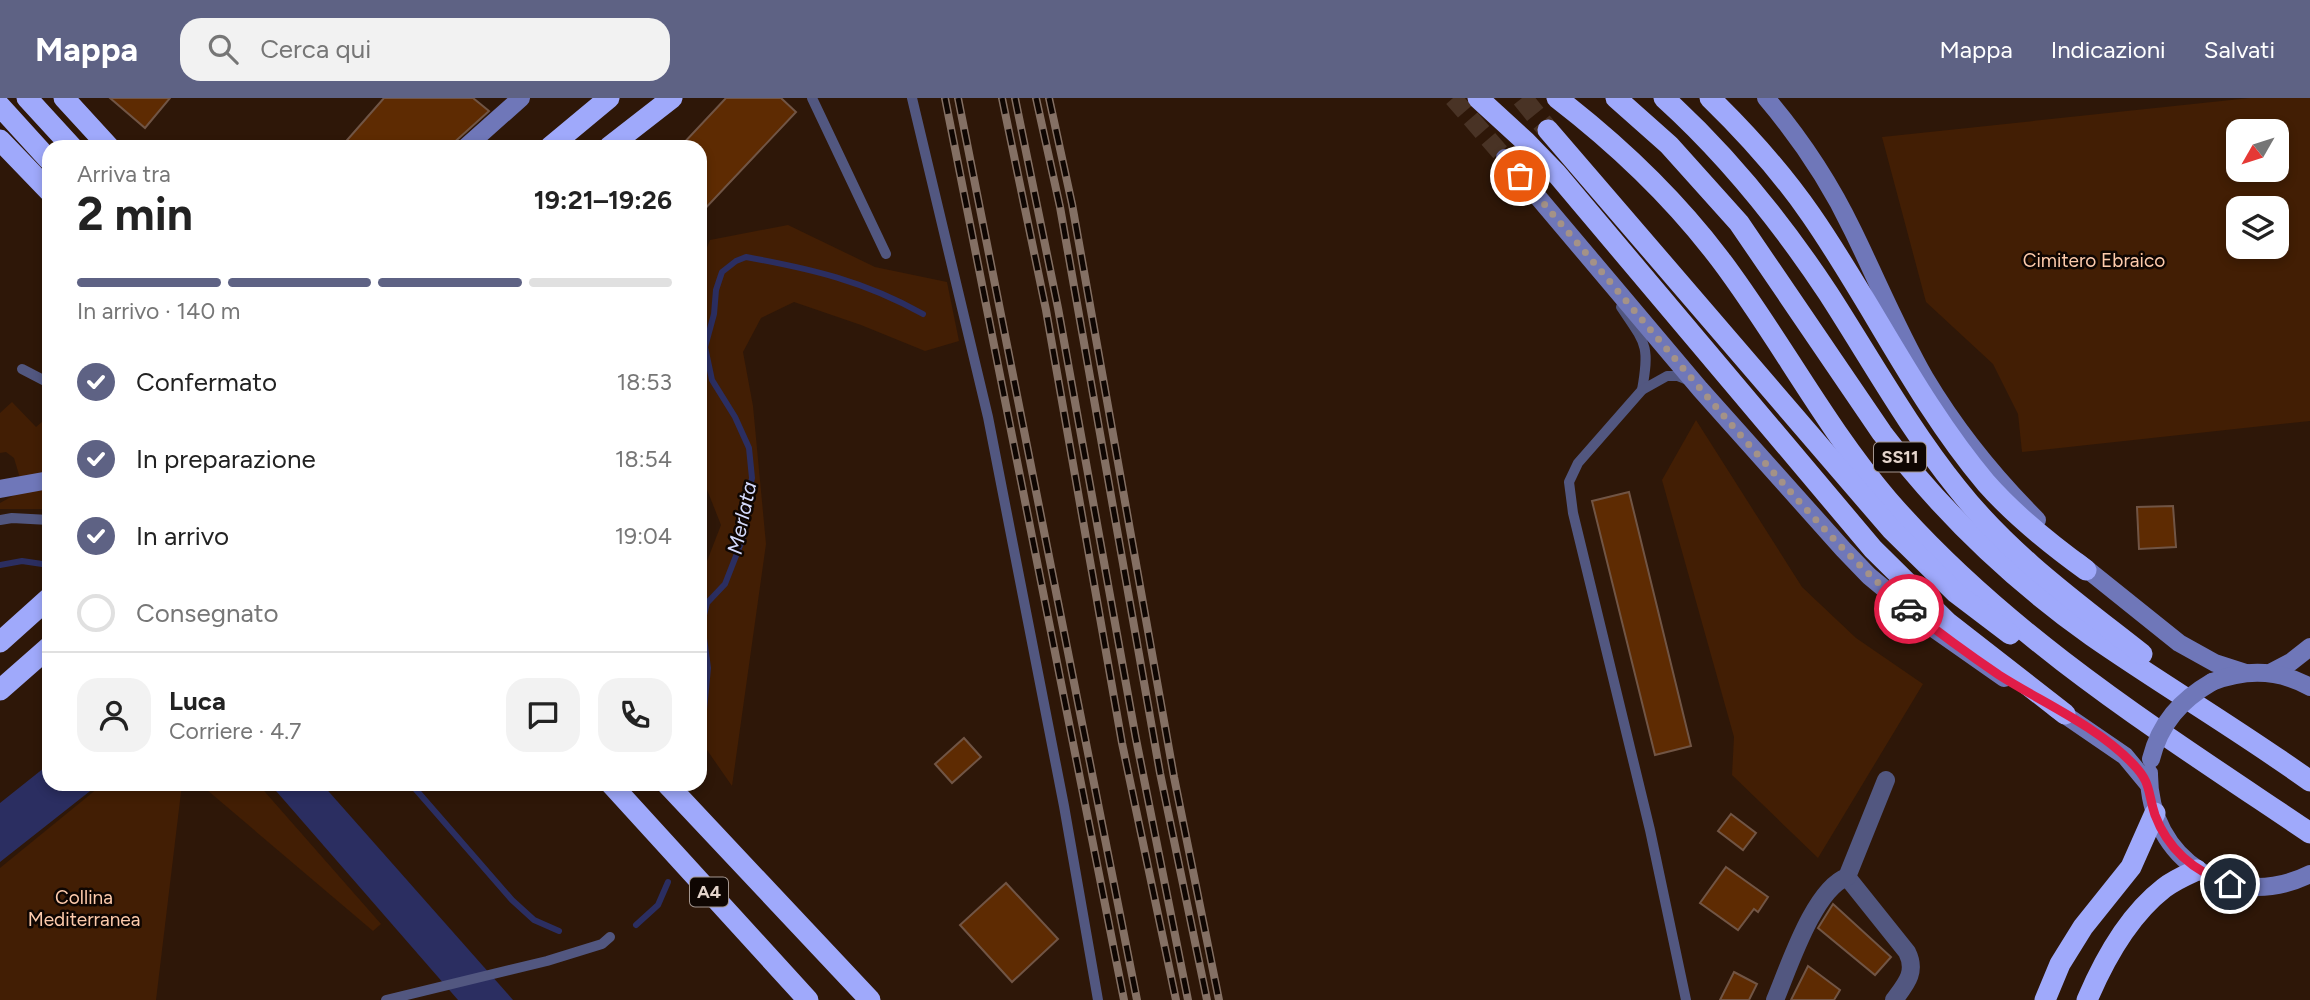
<!DOCTYPE html>
<html lang="it">
<meta charset="utf-8">
<style>
body{margin:0;font-family:Figtree,sans-serif;background:#f2f2f2;color:#222;height:100vh;display:flex;flex-direction:column;font-size:26px;white-space:nowrap}
*{box-sizing:border-box;margin:0}
p{font-size:23px;color:#767676}
.icon{flex:none;width:38px;height:38px;fill:none;stroke:currentColor;stroke-width:2;stroke-linecap:round;stroke-linejoin:round}
.map{position:relative;flex:1;overflow:hidden}
.drawer{position:absolute;left:42px;top:42px;width:665px;height:651px;display:flex;flex-direction:column;background:#fff;border-radius:21px;box-shadow:0 4px 10px #0003}
.drawer>*{flex:none}
.needle{width:46px;rotate:231deg}
.fabs{position:absolute;left:2226px;top:21px;display:grid;gap:14px}
.fabs a{display:grid;place-items:center;width:63px;height:63px;border-radius:14px;background:#fff;box-shadow:0 4px 10px #0003;font-size:35px}
.pin{position:absolute;display:grid;place-items:center;width:60px;height:60px;color:#fff;margin:-30px;border:4px solid #fff;border-radius:50%;box-shadow:0 2px 7px #0007}
.courier{position:absolute;display:grid;place-items:center;width:70px;height:70px;margin:-35px;border:5px solid #e11d48;border-radius:50%;background:#fff;color:#222;box-shadow:0 2px 9px #0007}
.head em{font-style:normal;font-weight:700}
.head div{display:flex;flex-direction:column-reverse}
.head{display:flex;align-items:center;justify-content:space-between;height:119px;padding:0 35px}
h1{font-size:46px;font-weight:700;line-height:52px}
.bar{display:grid;grid-template-columns:repeat(4,1fr);gap:10px 7px;align-content:center;height:84px;padding:0 35px}
.bar i{height:9px;border-radius:5px;background:#e0e0e0}
.bar .current{background:#5e6284}
.bar p{grid-column:span 4}
.line{display:flex;align-items:center;gap:18px;padding:0 35px;border-top:2px solid #e0e0e0}
.line div{flex:1}
.round{display:grid;place-items:center;flex:none;width:74px;height:74px;border-radius:21px;background:#f2f2f2}
ol{padding:0 35px;list-style:none}
li{display:flex;align-items:center;gap:21px;height:77px}
li p{margin-inline-start:auto}
li .icon{padding:7px;border-radius:50%;background:#5e6284;color:#fff;stroke-width:4}
li:last-child{color:#767676}
li i{width:38px;height:38px;border:4px solid #e0e0e0;border-radius:50%}
header{display:flex;align-items:center;gap:42px;box-sizing:border-box;height:98px;padding:0 35px;background:#5e6284;color:#fff}
header strong{font-size:33px}
nav{display:flex;gap:38px;margin-inline-start:auto;font-size:24px}
.search{width:490px;height:63px;background:#f2f2f2;display:flex;align-items:center;gap:18px;box-sizing:border-box;padding:0 24px;border-radius:21px;color:#767676;font-size:26px}
.map>svg:first-child{display:block}
.green{fill:#421e04;fill-rule:evenodd}
.water{fill:#2b2e61}
.lines{fill:none;stroke-linecap:round;stroke-linejoin:round}
.stream{stroke:#2b2e61;stroke-width:6}
.building{fill:#5e2b02;stroke:#715545;stroke-width:2}
.secondary-tunnel{stroke:#493325;stroke-width:18;stroke-dasharray:18 9;stroke-linecap:butt}
.highway-tunnel{stroke:#493325;stroke-width:21;stroke-dasharray:21 10;stroke-linecap:butt}
.lane{stroke:#525780;stroke-width:10}
.street{stroke:#525780;stroke-width:18}
.secondary{stroke:#6f77b9;stroke-width:18}
.highway{stroke:#9fa9fb;stroke-width:21}
.rail-casing{stroke:#847064;stroke-width:8}
.rail{stroke:#0f0602;stroke-width:5;stroke-dasharray:16;stroke-linecap:butt}
.secondary-bridge{stroke:#6f77b9;stroke-width:18}
.done{stroke:#a49287;stroke-width:7;stroke-dasharray:0 12.6}
.route{stroke:#e11d48;stroke-width:9}
.labels{text-anchor:middle;stroke-width:5;stroke-linejoin:round;paint-order:stroke}
.shield{fill:#0f0602;stroke:#a4968f;stroke-width:2}
.shield-label{font-size:18px;font-weight:bold;fill:#e4d4cb}
.park-label{font-size:19px;fill:#fecbac;stroke:#0f0602}
.water-label{font-size:21px;font-style:italic;fill:#d4dafc;stroke:#0f0602}
</style>
<header>
<strong>Mappa</strong>
<div class="search"><svg class="icon" aria-label="search" viewBox="0 0 24 24"><circle cx="10" cy="10" r="6"/><path d="M15 15l6 6"/></svg>Cerca qui</div>
<nav><a>Mappa</a><a>Indicazioni</a><a>Salvati</a></nav>
</header>
<div class="map">
<svg width="2310" height="902" viewBox="0 0 2310 902">
<rect width="100%" height="100%" fill="#2e1708"/>
<g class="green">
<path d="M 2250,0 L 2310,0 L 2310,323 L 2022,354 L 2018,316 L 1993,266 L 1926,204 L 1882,39 ZM 2238,33 L 2277,33 L 2277,72 L 2238,72 ZM 2238,110 L 2277,110 L 2277,149 L 2238,149 Z"/>
<polygon points="788,127 875,169 947,184 959,243 925,253 861,227 794,204 761,220 743,254 753,308 766,446 732,688 700,642 700,481 721,427 700,374 700,167 710,142"/>
<polygon points="12,304 36,329 49,318 49,411 0,411 0,405 16,396 20,380 14,360 6,354 0,355 0,315"/>
<polygon points="1696,322 1802,489 1856,540 1923,586 1818,760 1732,677 1734,639 1662,382"/>
<polygon points="103,686 182,686 156,902 0,902 0,770"/>
<polygon points="200,686 258,686 381,826 373,833"/>
</g>
<g class="water">
<polygon points="49,666 49,686 99,686 0,764 0,705"/>
<polygon points="270,686 322,686 513,902 458,902"/>
</g>
<g class="lines">
<g class="stream">
<polyline points="0,467 22,463 49,467"/>
<path d="M 700,630 L 703,622 L 708,570 L 702,525 L 707,505 L 725,486 L 743,440 L 742,428 L 752,380 L 749,350 L 735,319 L 712,282 L 705,249 L 714,216 L 716,192 L 722,174 L 736,163 L 746,159 C 812,171 864,183 923,216"/>
<polyline points="411,686 512,802 534,822 559,833"/>
<polyline points="636,827 658,807 668,784"/>
</g>
</g>
<g class="building">
<polygon points="110,0 170,0 145,30"/>
<polygon points="384,0 473,0 489,13 449,49 341,49"/>
<polygon points="726,0 781,0 796,14 700,116 700,49 680,49"/>
<polygon points="1629,394 1691,648 1655,657 1592,403"/>
<polygon points="2173,408 2176,449 2139,451 2137,409"/>
<polygon points="964,640 981,659 952,685 935,666"/>
<polygon points="1731,716 1756,735 1743,752 1718,733"/>
<polygon points="1726,769 1768,799 1758,814 1754,811 1738,832 1700,805"/>
<polygon points="1006,785 1058,841 1012,884 960,827"/>
<polygon points="1833,806 1891,859 1875,877 1818,830"/>
<polygon points="1808,868 1840,892 1834,902 1791,902"/>
<polygon points="1734,874 1757,886 1749,902 1720,902"/>
</g>
<g class="lines">
<polyline class="secondary-tunnel" points="1453,0 1505,60"/>
<polyline class="highway-tunnel" points="1522,0 1548,32"/>
<g class="lane">
<polyline points="812,0 886,156"/>
<polyline points="912,0 988,319 1064,708 1098,902"/>
<path d="M 1621,209 C 1646,246 1650,247 1642,292"/>
<polyline points="22,271 49,285"/>
<polyline points="0,422 12,420 49,422"/>
<polyline points="386,902 547,863 602,846 610,839"/>
<polyline points="1686,902 1650,732 1573,415 1569,384 1578,365 1642,292 1667,278 1678,278 1688,282"/>
</g>
<g class="street">
<path d="M 1847,779 L 1907,854 C 1917,874 1906,886 1894,902"/>
<path d="M 1775,902 C 1789,869 1814,791 1847,779 L 1886,682"/>
</g>
<g class="secondary">
<path d="M 1766,0 C 1800,40 1830,85 1853,133 C 1877,182 1898,233 1925,280 C 1956,332 1994,379 2037,422"/>
<polyline points="466,49 521,0"/>
<polyline points="1505,60 1700,291 1843,451 1869,478 1927,526 2004,580"/>
<polyline points="0,391 49,382"/>
<polyline points="2078,464 2179,545 2215,565 2246,575"/>
<polyline points="2270,575 2291,564 2310,549"/>
<path d="M 2212,584 C 2245,571 2278,571 2310,589"/>
<polyline points="2055,610 2125,658 2149,687"/>
<path d="M 2149,675 C 2148,762 2232,815 2310,776"/>
</g>
<g class="highway">
<polyline points="27,0 72,49"/>
<polyline points="64,0 109,49"/>
<polyline points="1478,0 1526,44 1556,75 1873,451 1947,524 2065,616"/>
<path d="M 1557,0 C 1618,47 1673,99 1720,161 C 1779,239 1824,327 1888,402 C 2006,538 2162,635 2310,735"/>
<path d="M 1616,0 L 1669,47 L 1739,125 L 1882,335 C 1941,413 2012,481 2092,538 C 2164,588 2239,632 2310,683"/>
<path d="M 1664,0 C 1727,57 1781,124 1828,195 C 1870,260 1908,329 1957,390 C 2009,456 2076,504 2142,556"/>
<path d="M 1710,0 C 1747,36 1782,75 1811,117 C 1872,205 1917,303 1986,385 C 2016,419 2050,446 2086,472"/>
<polyline points="0,8 49,62"/>
<polyline points="1548,32 1891,431 1956,495 2010,536"/>
<polyline points="0,42 49,93"/>
<polyline points="550,49 609,0"/>
<polyline points="609,49 672,0"/>
<polyline points="0,544 49,500"/>
<polyline points="0,592 49,549"/>
<polyline points="611,686 808,902"/>
<polyline points="667,686 870,902"/>
<polyline points="2045,902 2060,866 2083,829 2131,769 2155,715"/>
<path d="M 2087,902 C 2104,862 2129,817 2164,790 C 2174,782 2186,777 2197,772"/>
</g>
<g class="rail-casing">
<g id="rail">
<polyline points="945,0 1124,902"/>
<polyline points="958,0 1137,902"/>
<polyline points="1002,0 1046,212 1122,645 1176,902"/>
<polyline points="1015,0 1058,210 1136,641 1188,902"/>
<polyline points="1036,0 1060,109 1160,675 1207,902"/>
<polyline points="1049,0 1072,106 1174,679 1219,902"/>
</g>
</g>
<use href="#rail" class="rail"/>
<path class="secondary-bridge" d="M 2151,661 C 2160,625 2181,602 2212,584"/>
</g>
<g class="lines">
<path class="done" d="M 1520,78 C 1597,167 1672,259 1750,348 C 1801,405 1849,463 1909,511"/>
<path class="route" d="M 1909,511 C 1938,534 1968,556 1999,577 C 2043,605 2095,627 2132,665 C 2152,685 2147,693 2155,717 C 2168,752 2195,774 2230,786"/>
</g>
<g class="labels">
<g class="shield">
<rect x="1874" y="344.5" width="52" height="29" rx="5"/>
<rect x="690" y="779.5" width="38" height="29" rx="5"/>
</g>
<g class="shield-label">
<text x="1900" y="365">SS11</text>
<text x="709" y="800">A4</text>
</g>
<g class="park-label">
<text x="2094" y="169">Cimitero Ebraico</text>
<text x="84" y="806">Collina<tspan x="84" dy="22">Mediterranea</tspan></text>
</g>
<g class="water-label">
<text transform="translate(742 420) rotate(-78)" y="7">Merlata</text>
</g>
</g>
</svg>
<div class="fabs">
<a><svg class="needle" viewBox="-14 -14 28 28"><path d="M0-13l5 13h-10z" fill="#e53935"/><path d="M0 13l5-13h-10z" fill="#767676"/></svg></a>
<a><svg class="icon" aria-label="layers" viewBox="0 0 24 24"><path d="M12 4l9 5-9 5-9-5zM3 14l9 5 9-5"/></svg></a>
</div>
<div class="pin" style="left:1520px;top:78px;background:#ea580c"><svg class="icon" aria-label="bag" viewBox="0 0 24 24"><path d="M5 8h14l-1 12H6zM9 8a3 3 0 0 1 6 0"/></svg></div>
<div class="pin" style="left:2230px;top:786px;background:#1f2937"><svg class="icon" aria-label="home" viewBox="0 0 24 24"><path d="M3 11l9-7 9 7M6 9v11h12V9"/></svg></div>
<div class="courier" style="left:1909px;top:511px"><svg class="icon" aria-label="car" viewBox="0 0 24 24"><path d="M5 17H2v-5l4-1 3-4h7l3 4 3 1v5h-3M9 17h6M6 11h13"/><circle cx="7" cy="17" r="2"/><circle cx="17" cy="17" r="2"/></svg></div>
<section class="drawer">
<div class="head"><div><h1>2 min</h1><p>Arriva tra</p></div><em>19:21–19:26</em></div>
<div class="bar"><i class="current"></i><i class="current"></i><i class="current"></i><i></i><p>In arrivo · 140 m</p></div>
<ol>
<li><svg class="icon" aria-label="check" viewBox="0 0 24 24"><path d="M5 12l5 5 9-10"/></svg>Confermato<p>18:53</p></li>
<li><svg class="icon" aria-label="check" viewBox="0 0 24 24"><path d="M5 12l5 5 9-10"/></svg>In preparazione<p>18:54</p></li>
<li><svg class="icon" aria-label="check" viewBox="0 0 24 24"><path d="M5 12l5 5 9-10"/></svg>In arrivo<p>19:04</p></li>
<li><i></i>Consegnato</li>
</ol>
<div class="line" style="height:126px"><a class="round"><svg class="icon" aria-label="person" viewBox="0 0 24 24"><circle cx="12" cy="8" r="4"/><path d="M4 21q1-7 8-7t8 7"/></svg></a><div><b>Luca</b><p>Corriere · 4.7</p></div><a class="round"><svg class="icon" aria-label="chat" viewBox="0 0 24 24"><path d="M4 5h16v11H9l-5 4z"/></svg></a><a class="round"><svg class="icon" aria-label="phone" viewBox="0 0 24 24"><path d="M5 4h4l2 5-3 2q2 4 5 5l2-3 5 2v4C11 20 4 13 5 4z"/></svg></a></div>
</section>
</div>
